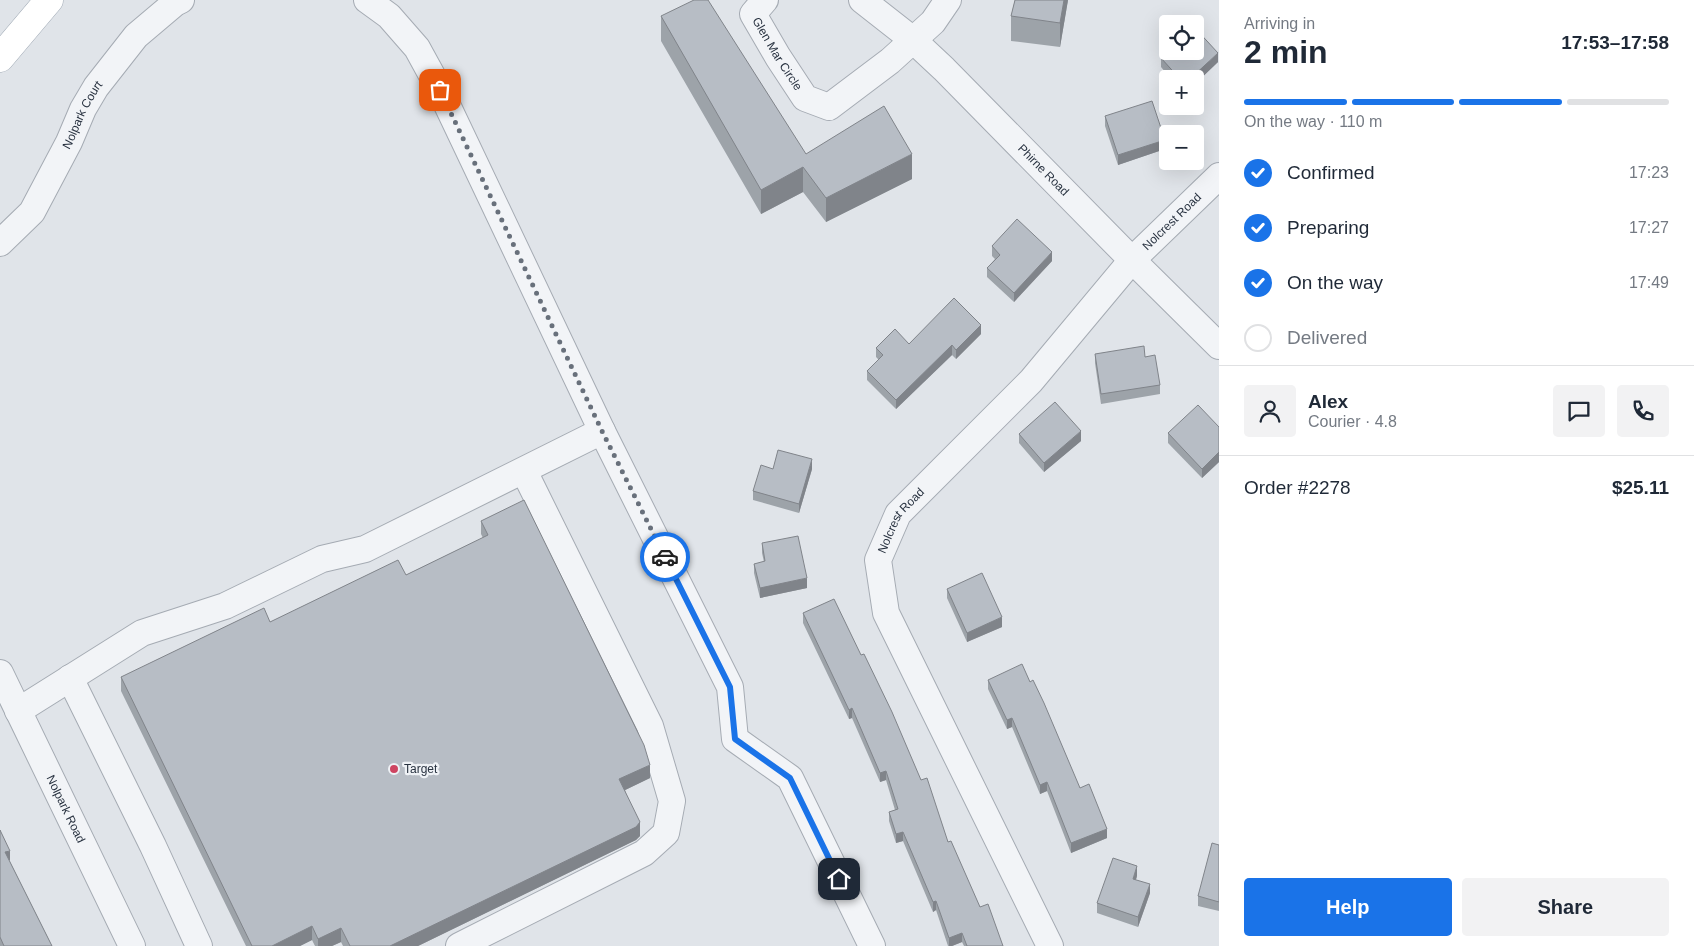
<!DOCTYPE html>
<meta charset="utf-8">
<style>
body{margin:0;font-family:Arial,sans-serif;background:#f2f2f3;color:#1f2937;height:100vh;display:flex;flex-direction:column;font-size:19px;white-space:nowrap}
*{box-sizing:border-box;margin:0}
p{font-size:16px;color:#747a83}
.icon{flex:none;width:28px;height:28px;fill:none;stroke:currentColor;stroke-width:2;stroke-linecap:round;stroke-linejoin:round}
.map{position:relative;flex:1;overflow:hidden}
.panel{display:flex;flex-direction:column;background:#fff;width:475px}
.panel>*{flex:none}
.buttons{position:absolute;left:1159px;top:15px;display:grid;gap:10px}
.buttons a{display:grid;place-items:center;width:45px;height:45px;border-radius:5px;background:#fff;box-shadow:0 5px 20px #0002;font-size:25px}
.pin{position:absolute;display:grid;place-items:center;width:42px;height:42px;color:#fff;margin:-21px;border-radius:10px;box-shadow:0 2px 8px #0006}
.courier{position:absolute;display:grid;place-items:center;width:50px;height:50px;margin:-25px;border:4px solid #1a73e8;border-radius:50%;background:#fff;color:#222;box-shadow:0 1px 6px #0007}
.overview em{font-style:normal;font-weight:700}
.overview div{display:flex;flex-direction:column-reverse}
.overview{display:flex;align-items:center;justify-content:space-between;height:85px;padding:0 25px}
h1{font-size:32px;font-weight:700;line-height:38px}
.bar{display:grid;grid-template-columns:repeat(4,1fr);gap:8px 5px;align-content:center;height:60px;padding:0 25px}
.bar i{height:6px;border-radius:4px;background:#e0e1e3}
.bar .current{background:#1a73e8}
.bar p{grid-column:span 4}
.line{display:flex;align-items:center;gap:12px;padding:0 25px;border-top:1px solid #e0e1e3}
.line div{flex:1}
.round{display:grid;place-items:center;flex:none;width:52px;height:52px;border-radius:5px;background:#f2f2f3}
ol{padding:0 25px;list-style:none}
li{display:flex;align-items:center;gap:15px;height:55px}
li p{margin-inline-start:auto}
li .icon{padding:5px;border-radius:50%;background:#1a73e8;color:#fff;stroke-width:4}
li:last-child{color:#747a83}
li i{width:28px;height:28px;border:2px solid #e0e1e3;border-radius:50%}
.primary-button{display:flex;gap:10px;margin-top:auto;padding:10px 25px}
.primary-button a{flex:1;height:58px;border-radius:5px;background:#1a73e8;color:#fff;font-size:20px;font-weight:700;line-height:58px;text-align:center}
.primary-button a+a{background:#f2f2f3;color:#1f2937}
main{display:flex;flex:1;min-height:0}
.map>svg:first-child{display:block}
.lines{fill:none;stroke-linecap:round;stroke-linejoin:round}
.minor-casing{stroke:#a5abb3;stroke-width:28}
.major-casing{stroke:#9fa9b4;stroke-width:29}
.minor{stroke:#f2f4f7;stroke-width:26}
.major{stroke:#fff;stroke-width:28}
.wall{fill:#9da3a9}
.shaded-wall{fill:#80848a}
.building{fill:#b7bdc5;stroke:#80848a}
.done{stroke:#68707b;stroke-width:5;stroke-dasharray:0 9}
.route{stroke:#1a73e8;stroke-width:6}
.poi-dot{fill:#ce4461;stroke:#eff2f6;stroke-width:2}
.labels{text-anchor:middle;stroke-width:4.5;stroke-linejoin:round;paint-order:stroke}
.street-label{font-size:12px;fill:#283240;stroke:#eff2f6}
.poi-label{font-size:12px;fill:#283240;stroke:#eff2f6;text-anchor:start}
</style>
<main>
<div class="map">
<svg width="1219" height="946" viewBox="0 0 1219 946">
<rect width="100%" height="100%" fill="#e0e4e9"/>
<g class="lines">
<g class="minor-casing">
<g id="minor">
<polyline points="367,0 389,16 417,48 440,90 602,431 730,687 735,739 790,778 872,946"/>
<path id="s1" d="M 765,0 L 753,14 L 778,57 L 805,98 L 829,107 L 890,61 L 933,22 L 948,0"/>
<path id="s2" d="M 862,0 L 913,40 L 944,69 L 1132,260 L 1219,346"/>
<path id="s3" d="M 0,243 L 32,212 L 69,142 L 83,109 L 96,87 L 136,36 L 175,3 L 181,0"/>
<path id="s4" d="M 0,673 L 132,946"/>
<polyline points="70,678 153,846 199,946"/>
<polyline points="18,711 142,633 225,606 322,559 365,549 602,431"/>
<polyline points="459,946 644,853 666,833 672,801 650,726 524,471"/>
<path id="s5" d="M 1050,946 L 886,613 L 878,560 L 898,514 L 1031,381 L 1132,260 L 1219,176"/>
</g>
</g>
<g class="major-casing">
<polyline id="major" points="0,58 49,0"/>
</g>
<use href="#minor" class="minor"/>
<use href="#major" class="major"/>
</g>
<g class="wall">
<polygon points="1015,0 1068,0 1060,47 1011,41 1011,16"/>
<polygon points="661,16 806,154 912,179 826,222 803,192 761,214 661,41"/>
<polygon points="1161,58 1218,62 1195,84 1195,79 1171,79 1161,67"/>
<polygon points="1105,116 1165,149 1118,165 1105,126"/>
<polygon points="992,246 1052,261 1014,302 987,277 987,268 995,259 992,256"/>
<polygon points="981,334 956,359 952,355 896,409 867,380 867,371 879,360 876,357 876,348"/>
<polygon points="1095,354 1145,357 1160,385 1160,394 1101,404 1095,363"/>
<polygon points="1219,427 1219,462 1202,478 1168,443 1168,433"/>
<polygon points="1019,434 1081,441 1044,472 1019,443"/>
<polygon points="773,469 812,469 799,513 753,500 753,491"/>
<polygon points="481,521 650,778 625,790 640,836 636,840 418,946 343,946 341,942 332,946 315,946 312,940 300,946 246,946 121,691 121,677 270,622 406,575 483,538 481,534"/>
<polygon points="762,543 807,588 760,598 754,573 754,564 764,562 762,553"/>
<polygon points="947,589 1002,627 967,642 947,598"/>
<polygon points="803,613 921,780 948,842 980,907 1003,946 964,946 962,942 952,946 948,946 936,910 933,912 903,841 896,843 889,821 889,812 895,810 886,780 880,782 852,718 849,719 803,623"/>
<polygon points="988,680 1080,788 1107,838 1071,853 1047,791 1040,794 1012,727 1007,729 988,689"/>
<polygon points="0,830 10,860 9,860 52,946 0,946"/>
<polygon points="1219,845 1219,911 1198,906 1198,896"/>
<polygon points="1137,876 1136,880 1150,893 1138,927 1097,913 1097,903"/>
</g>
<g class="shaded-wall">
<polygon points="1064,0 1068,0 1060,47 1060,23"/>
<polygon points="1218,53 1218,62 1195,84 1195,79 1190,79"/>
<polygon points="1165,140 1165,149 1118,165 1118,155"/>
<polygon points="912,154 912,179 826,222 826,198"/>
<polygon points="803,167 803,192 761,214 761,190"/>
<polygon points="1052,252 1052,261 1014,302 1014,293"/>
<polygon points="981,325 981,334 956,359 956,350"/>
<polygon points="952,345 952,355 896,409 896,400"/>
<polygon points="1081,431 1081,441 1044,472 1044,463"/>
<polygon points="1219,452 1219,462 1202,478 1202,469"/>
<polygon points="812,459 812,469 799,513 799,504"/>
<polygon points="807,578 807,588 760,598 760,588"/>
<polygon points="1002,617 1002,627 967,642 967,633"/>
<polygon points="852,708 852,718 849,719 849,710"/>
<polygon points="1012,718 1012,727 1007,729 1007,720"/>
<polygon points="650,765 650,778 619,793 619,779"/>
<polygon points="886,771 886,780 880,782 880,773"/>
<polygon points="1047,782 1047,791 1040,794 1040,785"/>
<polygon points="640,822 640,836 636,840 418,946 390,946"/>
<polygon points="1107,829 1107,838 1071,853 1071,843"/>
<polygon points="903,832 903,841 896,843 896,834"/>
<polygon points="10,851 10,860 5,862 5,852"/>
<polygon points="1137,866 1137,876 1133,888 1133,879"/>
<polygon points="1150,884 1150,893 1138,927 1138,917"/>
<polygon points="936,901 936,910 933,912 933,902"/>
<polygon points="312,926 312,940 300,946 272,946"/>
<polygon points="341,928 341,942 332,946 318,946 318,939"/>
<polygon points="962,933 962,942 952,946 949,946 949,938"/>
</g>
<g class="building">
<polygon points="694,0 708,0 806,154 884,106 912,154 826,198 803,167 761,190 661,16"/>
<polygon points="1015,0 1064,0 1060,23 1011,16"/>
<polygon points="1195,28 1218,53 1190,79 1180,79 1161,58 1168,51 1195,51"/>
<polygon points="1152,101 1165,140 1118,155 1105,116"/>
<polygon points="1017,219 1052,252 1014,293 987,268 1000,255 992,246"/>
<polygon points="954,298 981,325 956,350 952,345 896,400 867,371 883,355 876,348 895,329 909,344"/>
<polygon points="1144,346 1145,357 1155,355 1160,385 1101,394 1095,354"/>
<polygon points="1055,402 1081,431 1044,463 1019,434"/>
<polygon points="1198,405 1219,427 1219,452 1202,469 1168,433"/>
<polygon points="778,450 812,459 799,504 753,491 761,465 773,469"/>
<polygon points="524,500 644,745 650,765 619,779 640,822 636,827 390,946 350,946 341,928 318,939 312,926 272,946 252,946 121,677 264,608 270,622 398,560 406,575 488,535 481,521"/>
<polygon points="798,536 807,578 760,588 754,564 765,561 762,543"/>
<polygon points="982,573 1002,617 967,633 947,589"/>
<polygon points="834,599 861,655 864,654 892,712 921,780 927,778 948,842 951,841 980,907 988,904 1003,946 967,946 962,933 949,938 936,901 933,902 903,832 896,834 889,812 898,809 886,771 880,773 852,708 849,710 803,613"/>
<polygon points="1022,664 1030,682 1033,680 1044,703 1080,788 1089,784 1107,829 1071,843 1047,782 1040,785 1012,718 1007,720 988,680"/>
<polygon points="0,830 10,851 5,852 52,946 4,946 0,937"/>
<polygon points="1212,843 1219,845 1219,902 1198,896"/>
<polygon points="1113,858 1137,866 1133,879 1150,884 1138,917 1097,903"/>
</g>
<g class="lines">
<polyline class="done" points="440,90 602,431 665,557"/>
<polyline class="route" points="665,557 730,687 735,739 790,778 839,879"/>
</g>
<circle class="poi-dot" cx="394" cy="769" r="5"/>
<g class="labels">
<g class="street-label">
<text dy="4" stroke="none"><textPath href="#s1" startOffset="65">Glen Mar Circle</textPath></text>
<text dy="4" stroke="none"><textPath href="#s3" startOffset="154">Nolpark Court</textPath></text>
<text dy="4" stroke="none"><textPath href="#s2" startOffset="249">Phirne Road</textPath></text>
<text dy="4" stroke="none"><textPath href="#s5" startOffset="876">Nolcrest Road</textPath></text>
<text dy="4" stroke="none"><textPath href="#s5" startOffset="471">Nolcrest Road</textPath></text>
<text dy="4" stroke="none"><textPath href="#s4" startOffset="151">Nolpark Road</textPath></text>
</g>
<g class="poi-label">
<text x="404" y="773">Target</text>
</g>
</g>
</svg>
<div class="buttons">
<a><svg class="icon" aria-label="locate" viewBox="0 0 24 24"><circle cx="12" cy="12" r="6"/><path d="M12 2v4M12 18v4M2 12h4M18 12h4"/></svg></a>
<a>+</a>
<a>−</a>
</div>
<div class="pin" style="left:440px;top:90px;background:#ea580c"><svg class="icon" aria-label="bag" viewBox="0 0 24 24"><path d="M5 8h14l-1 12H6zM9 8a3 3 0 0 1 6 0"/></svg></div>
<div class="pin" style="left:839px;top:879px;background:#1f2937"><svg class="icon" aria-label="home" viewBox="0 0 24 24"><path d="M3 11l9-7 9 7M6 9v11h12V9"/></svg></div>
<div class="courier" style="left:665px;top:557px"><svg class="icon" aria-label="car" viewBox="0 0 24 24"><path d="M5 17H2v-5l4-1 3-4h7l3 4 3 1v5h-3M9 17h6M6 11h13"/><circle cx="7" cy="17" r="2"/><circle cx="17" cy="17" r="2"/></svg></div>
</div>
<section class="panel">
<div class="overview"><div><h1>2 min</h1><p>Arriving in</p></div><em>17:53–17:58</em></div>
<div class="bar"><i class="current"></i><i class="current"></i><i class="current"></i><i></i><p>On the way · 110 m</p></div>
<ol>
<li><svg class="icon" aria-label="check" viewBox="0 0 24 24"><path d="M5 12l5 5 9-10"/></svg>Confirmed<p>17:23</p></li>
<li><svg class="icon" aria-label="check" viewBox="0 0 24 24"><path d="M5 12l5 5 9-10"/></svg>Preparing<p>17:27</p></li>
<li><svg class="icon" aria-label="check" viewBox="0 0 24 24"><path d="M5 12l5 5 9-10"/></svg>On the way<p>17:49</p></li>
<li><i></i>Delivered</li>
</ol>
<div class="line" style="height:90px"><a class="round"><svg class="icon" aria-label="person" viewBox="0 0 24 24"><circle cx="12" cy="8" r="4"/><path d="M4 21q1-7 8-7t8 7"/></svg></a><div><b>Alex</b><p>Courier · 4.8</p></div><a class="round"><svg class="icon" aria-label="chat" viewBox="0 0 24 24"><path d="M4 5h16v11H9l-5 4z"/></svg></a><a class="round"><svg class="icon" aria-label="phone" viewBox="0 0 24 24"><path d="M5 4h4l2 5-3 2q2 4 5 5l2-3 5 2v4C11 20 4 13 5 4z"/></svg></a></div>
<div class="line" style="height:65px"><div>Order #2278</div><b>$25.11</b></div>
<div class="primary-button"><a>Help</a><a>Share</a></div>
</section>
</main>
